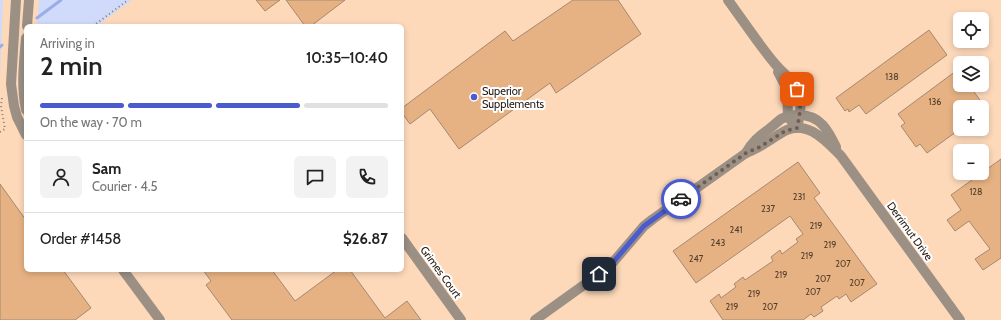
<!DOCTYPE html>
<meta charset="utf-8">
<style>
body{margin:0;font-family:Cabin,sans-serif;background:#f2f2f2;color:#222;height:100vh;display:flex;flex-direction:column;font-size:15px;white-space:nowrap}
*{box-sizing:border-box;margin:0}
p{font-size:13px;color:#767676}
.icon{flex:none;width:22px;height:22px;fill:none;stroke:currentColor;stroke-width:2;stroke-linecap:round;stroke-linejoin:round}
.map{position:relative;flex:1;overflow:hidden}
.panel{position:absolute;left:24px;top:24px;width:380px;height:248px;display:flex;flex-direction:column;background:#fff;border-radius:6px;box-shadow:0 2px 6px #0003}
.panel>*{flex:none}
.buttons{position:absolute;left:953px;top:12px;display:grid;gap:8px}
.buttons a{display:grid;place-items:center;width:36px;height:36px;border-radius:6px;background:#fff;box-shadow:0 2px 6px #0003;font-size:20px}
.pin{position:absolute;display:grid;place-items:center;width:34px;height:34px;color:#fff;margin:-17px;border-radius:8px;box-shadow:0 2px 6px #0006}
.courier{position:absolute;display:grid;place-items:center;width:40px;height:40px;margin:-20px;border:3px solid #4a5bd0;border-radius:50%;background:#fff;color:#222;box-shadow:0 1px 5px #0007}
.summary em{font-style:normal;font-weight:600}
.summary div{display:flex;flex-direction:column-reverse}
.summary{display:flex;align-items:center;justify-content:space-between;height:68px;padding:0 16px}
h1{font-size:26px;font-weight:600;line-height:30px}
.bar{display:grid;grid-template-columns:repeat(4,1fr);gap:6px 4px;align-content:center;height:48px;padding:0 16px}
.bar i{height:5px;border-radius:3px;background:#e0e0e0}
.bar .current{background:#4a5bd0}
.bar p{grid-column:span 4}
.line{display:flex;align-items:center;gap:10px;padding:0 16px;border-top:1px solid #e0e0e0}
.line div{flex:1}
.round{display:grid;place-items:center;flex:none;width:42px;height:42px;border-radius:6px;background:#f2f2f2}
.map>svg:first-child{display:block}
.built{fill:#fdd9ba;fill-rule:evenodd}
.green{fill:#d0dafa}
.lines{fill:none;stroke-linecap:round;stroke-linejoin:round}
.stream{stroke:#9cace7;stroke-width:3}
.building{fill:#e6b283;stroke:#a48971}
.path{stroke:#8e7c6d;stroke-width:2;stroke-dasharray:1 3;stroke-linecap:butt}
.minor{stroke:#9c9085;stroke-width:10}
.done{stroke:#6e5f52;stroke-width:4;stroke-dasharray:0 7.2}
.route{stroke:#4a5bd0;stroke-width:5}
.poi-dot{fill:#4a5bd0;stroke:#fff;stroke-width:1.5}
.labels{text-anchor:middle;stroke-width:4;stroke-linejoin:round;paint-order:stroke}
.number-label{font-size:9px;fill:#523d2a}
.poi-label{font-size:11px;fill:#21160d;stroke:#fff;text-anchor:start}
.street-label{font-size:11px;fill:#21160d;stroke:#fff}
</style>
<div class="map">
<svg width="1001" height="320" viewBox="0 0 1001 320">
<rect width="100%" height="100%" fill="#fee6d1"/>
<path class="built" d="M 0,0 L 1001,0 L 1001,320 L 0,320 ZM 960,19 L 982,19 L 982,41 L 960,41 ZM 26,26 L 402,26 L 402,270 L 26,270 ZM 960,63 L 982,63 L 982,85 L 960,85 ZM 960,107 L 982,107 L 982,129 L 960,129 ZM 960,151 L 982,151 L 982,173 L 960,173 Z"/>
<g class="green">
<polygon points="0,0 3,0 0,80"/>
<polygon points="39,0 132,0 97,26 37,26"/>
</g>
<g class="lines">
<g class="stream">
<polyline points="37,18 61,0"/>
<polyline points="0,47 2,45"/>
</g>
</g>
<g class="building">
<polygon points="256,0 280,0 265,11"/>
<polygon points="286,0 345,0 311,26 305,26"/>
<polygon points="573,0 618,0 641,34 556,93 550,83 459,149 430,109 410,124 402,113 402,108 505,31 513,41"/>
<polygon points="929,30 947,55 866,114 859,105 849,112 848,109 845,111 836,98"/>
<polygon points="960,68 960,85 969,85 985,107 960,107 960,129 927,153 920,144 916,147 901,126 905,123 898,114"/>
<polygon points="1001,159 1001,258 983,270 975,259 990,249 969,221 955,231 947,220 961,210 951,195"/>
<polygon points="798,162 820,193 814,198 877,284 851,302 846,294 839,299 837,296 821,307 823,311 814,317 811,314 803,320 723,320 710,301 719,294 721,298 736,287 734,284 743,277 745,280 773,261 771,257 780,250 782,254 798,242 796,239 803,234 790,216 696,283 673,251"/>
<polygon points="0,184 26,220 26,270 63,270 91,308 75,320 0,320"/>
<polygon points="203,270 272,270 295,301 337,270 350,270 385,318 407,301 421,320 232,320 206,285 211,281"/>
</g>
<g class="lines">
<g class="path">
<polyline points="93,26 128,0"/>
<polyline points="0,132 5,129 1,106 2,98"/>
</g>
<g class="minor">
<polyline points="16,0 11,84 14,106 17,117 26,135"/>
<path d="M 728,0 C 744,22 759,45 776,65 C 783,73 792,79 797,89 C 803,102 800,115 797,128"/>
<polyline points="27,26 29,0"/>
<path d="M 26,38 C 24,62 21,87 26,110"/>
<polyline points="778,72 787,89 788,116 792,122"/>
<path d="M 746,153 C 752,142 759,136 769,129 C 773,126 777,122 781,119 C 787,116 793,115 799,115 C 820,115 828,130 836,147"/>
<polyline points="402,238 461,320"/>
<polyline points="123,270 160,320"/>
<path d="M 535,320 L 609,267 L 644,226 L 653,219 L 746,153 C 760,148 771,139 783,132 C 806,118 826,141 841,156 L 960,320"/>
</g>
</g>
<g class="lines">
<path class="done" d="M 681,199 L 746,153 L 760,147 L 785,131 L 797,128 C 800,114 802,103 797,89"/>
<polyline class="route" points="599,274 609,267 644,226 681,199"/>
</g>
<circle class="poi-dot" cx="474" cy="97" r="4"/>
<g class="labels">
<g class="number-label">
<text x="892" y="80">138</text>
<text x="935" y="105">136</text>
<text x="976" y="195">128</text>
<text x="799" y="200">231</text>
<text x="768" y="212">237</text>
<text x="816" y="229">219</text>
<text x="736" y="233">241</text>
<text x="718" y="246">243</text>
<text x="830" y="248">219</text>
<text x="807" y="259">219</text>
<text x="696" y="262">247</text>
<text x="843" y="267">207</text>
<text x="781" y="278">219</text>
<text x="823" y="282">207</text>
<text x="857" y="286">207</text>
<text x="813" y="295">207</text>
<text x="754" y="297">219</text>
<text x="732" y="310">219</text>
<text x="770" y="310">207</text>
</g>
<g class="poi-label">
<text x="482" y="95">Superior<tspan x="482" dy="13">Supplements</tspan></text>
</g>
<g class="street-label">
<text transform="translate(910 231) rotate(54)" y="4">Derrimut Drive</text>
<text transform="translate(441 272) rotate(54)" y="4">Grimes Court</text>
</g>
</g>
</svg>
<div class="buttons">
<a><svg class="icon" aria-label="locate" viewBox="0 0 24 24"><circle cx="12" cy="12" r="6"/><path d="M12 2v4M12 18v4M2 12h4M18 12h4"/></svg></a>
<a><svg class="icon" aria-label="layers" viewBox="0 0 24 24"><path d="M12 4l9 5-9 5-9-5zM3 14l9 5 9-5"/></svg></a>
<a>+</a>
<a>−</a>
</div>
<div class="pin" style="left:797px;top:89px;background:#ea580c"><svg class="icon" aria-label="bag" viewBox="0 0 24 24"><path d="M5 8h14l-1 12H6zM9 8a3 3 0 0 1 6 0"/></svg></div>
<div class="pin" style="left:599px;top:274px;background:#1f2937"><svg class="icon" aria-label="home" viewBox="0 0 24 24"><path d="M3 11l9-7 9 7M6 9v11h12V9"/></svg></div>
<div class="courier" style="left:681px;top:199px"><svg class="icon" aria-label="car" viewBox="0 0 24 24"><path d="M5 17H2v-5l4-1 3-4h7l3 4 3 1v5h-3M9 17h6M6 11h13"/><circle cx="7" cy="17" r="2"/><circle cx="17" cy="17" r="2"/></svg></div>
<section class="panel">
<div class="summary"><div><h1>2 min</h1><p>Arriving in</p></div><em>10:35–10:40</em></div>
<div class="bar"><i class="current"></i><i class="current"></i><i class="current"></i><i></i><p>On the way · 70 m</p></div>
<div class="line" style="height:72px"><a class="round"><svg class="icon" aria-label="person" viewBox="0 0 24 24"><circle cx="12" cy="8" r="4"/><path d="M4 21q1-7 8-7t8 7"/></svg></a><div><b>Sam</b><p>Courier · 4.5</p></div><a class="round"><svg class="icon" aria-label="chat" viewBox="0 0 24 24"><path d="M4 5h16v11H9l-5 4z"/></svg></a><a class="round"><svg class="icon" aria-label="phone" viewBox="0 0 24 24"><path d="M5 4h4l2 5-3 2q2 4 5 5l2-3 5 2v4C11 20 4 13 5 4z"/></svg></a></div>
<div class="line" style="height:52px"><div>Order #1458</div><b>$26.87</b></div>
</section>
</div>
